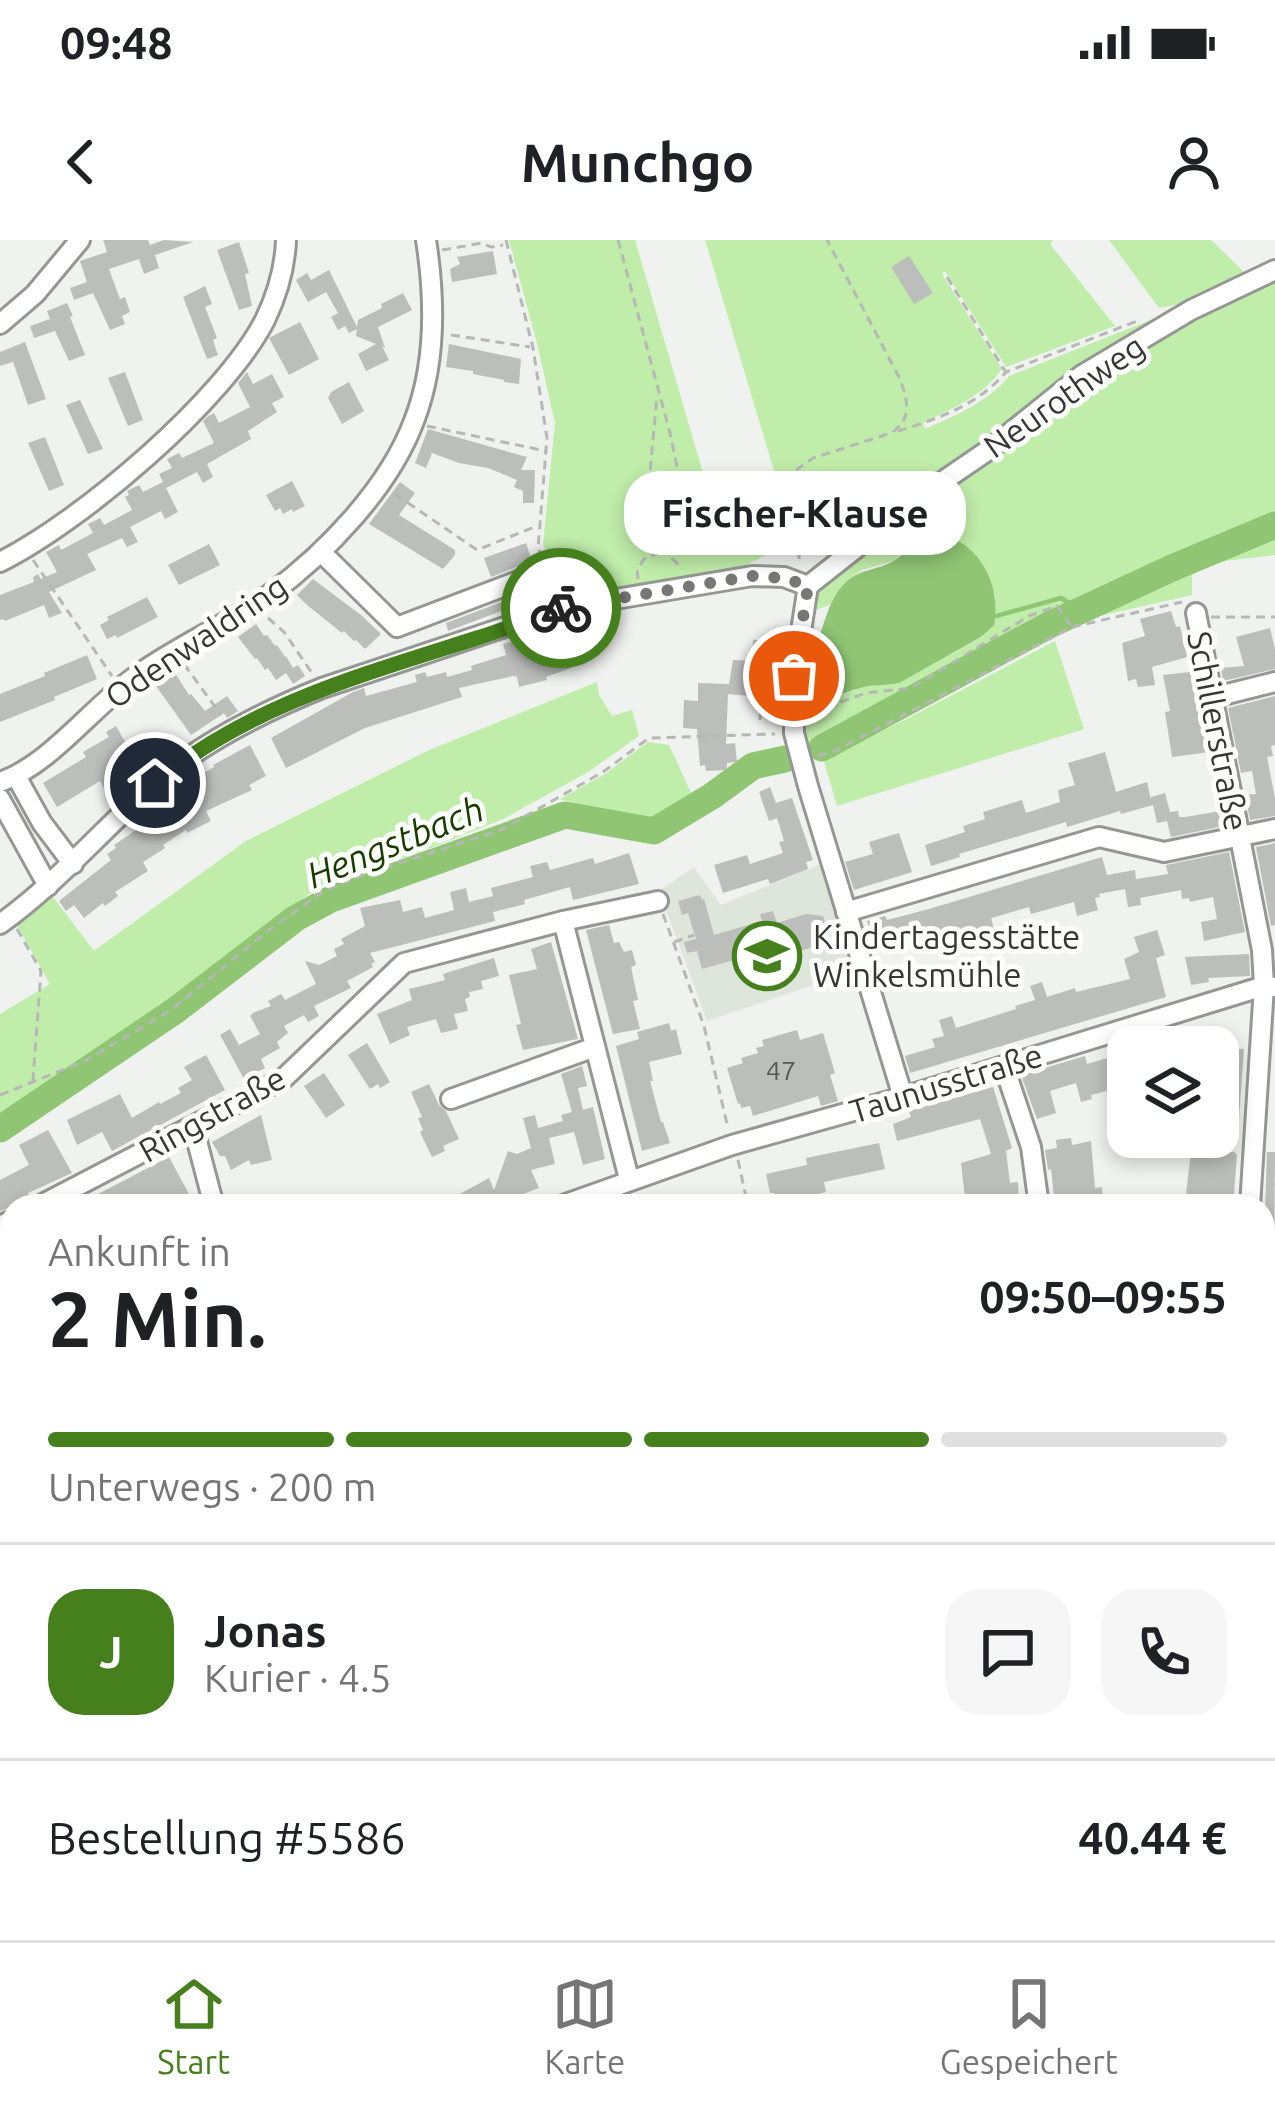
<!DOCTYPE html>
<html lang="de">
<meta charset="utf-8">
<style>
body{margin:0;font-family:Ubuntu,sans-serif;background:#f6f6f6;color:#202124;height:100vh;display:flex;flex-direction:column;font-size:45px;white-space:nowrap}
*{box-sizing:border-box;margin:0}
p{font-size:39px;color:#757577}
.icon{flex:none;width:66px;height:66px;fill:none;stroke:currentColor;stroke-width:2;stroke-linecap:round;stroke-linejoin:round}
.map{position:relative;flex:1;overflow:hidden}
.details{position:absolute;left:0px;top:954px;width:1275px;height:747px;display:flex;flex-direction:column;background:#fff;border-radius:36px 36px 0 0;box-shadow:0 6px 18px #0003}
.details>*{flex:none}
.fabs{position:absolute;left:1107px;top:786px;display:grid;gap:24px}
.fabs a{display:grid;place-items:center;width:132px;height:132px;border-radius:24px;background:#fff;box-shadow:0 6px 18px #0003;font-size:60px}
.pin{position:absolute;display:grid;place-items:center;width:102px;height:102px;color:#fff;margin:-51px;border:6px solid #fff;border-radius:50%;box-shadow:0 3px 12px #0007}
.courier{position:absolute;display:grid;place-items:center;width:120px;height:120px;margin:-60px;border:9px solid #46801c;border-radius:50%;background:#fff;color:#222;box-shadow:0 3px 15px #0007}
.bubble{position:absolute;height:84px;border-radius:36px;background:#fff;box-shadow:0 6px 18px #0003;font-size:39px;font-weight:700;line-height:84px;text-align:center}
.headline em{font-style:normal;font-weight:700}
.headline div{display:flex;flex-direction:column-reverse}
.headline{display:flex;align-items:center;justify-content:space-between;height:204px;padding:0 48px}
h1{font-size:78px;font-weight:700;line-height:90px}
.bar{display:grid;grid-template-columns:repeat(4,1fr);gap:18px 12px;align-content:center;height:144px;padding:0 48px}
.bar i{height:15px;border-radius:9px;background:#e0e0e0}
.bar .on{background:#46801c}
.bar p{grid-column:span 4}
.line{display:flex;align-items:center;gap:30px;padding:0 48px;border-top:3px solid #e0e0e0}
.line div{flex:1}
.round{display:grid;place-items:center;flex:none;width:126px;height:126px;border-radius:36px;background:#f6f6f6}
.status{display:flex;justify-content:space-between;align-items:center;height:84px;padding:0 60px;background:#fff;direction:ltr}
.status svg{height:33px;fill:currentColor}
header{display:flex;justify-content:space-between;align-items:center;height:156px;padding:0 48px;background:#fff;font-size:54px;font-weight:700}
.dock{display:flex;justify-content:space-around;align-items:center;height:168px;border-top:3px solid #e0e0e0;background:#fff;font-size:33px;color:#757577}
.dock a{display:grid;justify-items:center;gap:6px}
.dock .on{color:#46801c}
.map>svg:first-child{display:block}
.built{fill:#dee5db}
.green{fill:#c0edaa}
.water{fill:#8fc573}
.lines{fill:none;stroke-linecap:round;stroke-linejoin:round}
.stream{stroke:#8fc573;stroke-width:4.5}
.river{stroke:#8fc573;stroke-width:27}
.building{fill:#bcbebb}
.minor-casing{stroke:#959794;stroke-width:24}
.path{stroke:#b5b8b4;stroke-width:3;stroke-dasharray:9 6;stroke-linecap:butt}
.minor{stroke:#fff;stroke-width:18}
.rail{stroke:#8c8e8b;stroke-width:4.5}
.done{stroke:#777876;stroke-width:12;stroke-dasharray:0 21.6}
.route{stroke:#46801c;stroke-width:15}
.labels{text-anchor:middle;stroke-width:10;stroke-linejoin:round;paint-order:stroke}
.number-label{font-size:27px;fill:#585956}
.street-label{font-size:33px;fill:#363735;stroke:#fdfffc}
.poi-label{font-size:33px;fill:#363735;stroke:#fdfffc;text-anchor:start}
.water-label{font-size:36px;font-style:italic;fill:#1a3b00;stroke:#fdfffc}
</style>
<div class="status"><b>09:48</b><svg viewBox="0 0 49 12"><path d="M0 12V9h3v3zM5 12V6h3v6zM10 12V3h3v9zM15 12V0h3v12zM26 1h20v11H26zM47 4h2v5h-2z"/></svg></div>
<header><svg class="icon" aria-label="back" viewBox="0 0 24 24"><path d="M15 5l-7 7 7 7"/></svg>Munchgo<svg class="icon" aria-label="person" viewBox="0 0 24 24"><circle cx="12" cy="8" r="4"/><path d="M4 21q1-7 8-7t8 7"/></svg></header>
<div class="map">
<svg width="1275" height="1700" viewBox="0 0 1275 1700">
<rect width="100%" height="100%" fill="#eff2ee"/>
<g class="built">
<polygon points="823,623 855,731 707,781 659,651 694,627 721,665"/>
<polygon points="12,1534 12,1689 474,1689 476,1700 0,1700 0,1536"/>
</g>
<g class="green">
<path d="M 509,0 L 635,0 L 715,274 L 778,244 L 705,0 L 1053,0 L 1050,4 L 1115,86 L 1006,127 L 945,31 L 942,34 L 1002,129 C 982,157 953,168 923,183 L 925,189 C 956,175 987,163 1009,136 L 1158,77 L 1171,76 L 1058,141 L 984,205 L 863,295 L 826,317 L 812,292 L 744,326 L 565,360 L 543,304 L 555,183 L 537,103 Z"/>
<polygon points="1109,0 1211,0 1247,35 1194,61 1159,68"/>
<polygon points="1275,39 1275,315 1192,325 1192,355 1073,382 835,506 812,514 805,504 800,448 814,441 823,452 843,454 867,446 901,442 982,397 996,376 995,355 980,320 912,303 893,321 862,330 849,339 841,347 832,364 813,371 819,348 934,256 1117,126 1204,75"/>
<polygon points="1055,401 1084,489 837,566 823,518 901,482"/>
<polygon points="597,442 599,455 612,476 632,470 639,496 588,532 503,579 421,612 322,645 282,673 220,726 99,809 112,822 0,897 0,774 50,744 15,682 50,653 94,711 246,601 427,511"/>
<polygon points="648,502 669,505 692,555 648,582 560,559 605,534"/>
</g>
<path class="water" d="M 934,295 C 977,295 1003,347 994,385 L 981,397 L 901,442 C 889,446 876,444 864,447 C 854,449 846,454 836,454 C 803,454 810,424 817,404 C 824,384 829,360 844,344 C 859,328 878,331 895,320 C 910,309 916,299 934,295 Z"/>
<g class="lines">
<polyline class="stream" points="996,376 1061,358 1080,370"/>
<g class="river">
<polyline points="822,508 1047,386 1172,328 1275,285"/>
<polyline points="0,889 176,770 296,678 331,659 565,575 654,591 712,556 753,526 785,519"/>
</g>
</g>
<g class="building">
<polygon points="103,0 148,0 150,5 164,0 193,2 155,15 159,28 144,34 139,19 109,29 120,59 125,57 130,72 122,76 125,84 110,90 93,53 74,60 70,48 87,42 80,21 107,12"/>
<polygon points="239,2 249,33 245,34 252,66 239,70 217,10"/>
<polygon points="493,11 497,34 452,42 450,29 460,24 457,17"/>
<polygon points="909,16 933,53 914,64 891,27"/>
<polygon points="329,30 357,87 358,80 382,68 381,64 403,53 412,70 378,87 385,108 382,106 389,120 366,131 358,114 376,104 356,96 357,89 349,93 345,86 338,90 331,77 338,73 326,52 308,62 296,40 307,33 311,40"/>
<polygon points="205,46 212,64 205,67 217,98 213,100 218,115 207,119 183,57"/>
<polygon points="67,63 73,76 70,77 85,115 69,121 55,91 34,98 30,86 50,79 47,71"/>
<polygon points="300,82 319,119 289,135 269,98"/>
<polygon points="25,102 46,159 28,165 13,122 0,126 0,112"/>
<polygon points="449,104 521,119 519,144 504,142 504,140 473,134 473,131 446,127"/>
<polygon points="125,132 143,180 128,186 108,138"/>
<polygon points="247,132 253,144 272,134 284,157 272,163 277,172 248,191 251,199 207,224 213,237 203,243 197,232 166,248 163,242 178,272 165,279 161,271 130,287 138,302 127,307 122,298 87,314 96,330 49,352 62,373 49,378 44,365 5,381 4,379 0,380 0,355 34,342 33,337 38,334 41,339 57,332 46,312 59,305 61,310 93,293 88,284 100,278 104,285 132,270 125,257 129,255 127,251 139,245 143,252 163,242 159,234 172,228 167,219 179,213 182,218 214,203 203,181 207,177 214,173 219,183 250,167 238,143"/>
<polygon points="349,142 364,171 342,184 328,158 331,152"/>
<polygon points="80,160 103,209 88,214 66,165"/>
<polygon points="428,189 527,217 521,230 535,230 534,263 523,263 523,251 514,247 517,240 488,228 459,223 432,213 426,228 415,223"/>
<polygon points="45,197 64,245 49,251 28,203"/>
<polygon points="292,241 305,266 293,272 292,269 283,274 280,268 275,271 266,255"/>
<polygon points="400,242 415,253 399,275 455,310 455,315 443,329 369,284"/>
<polygon points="526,303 532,321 491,337 484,318"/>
<polygon points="209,304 220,325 179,345 168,325"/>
<polygon points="313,339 361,375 381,394 365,409 356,400 354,401 344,391 342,393 307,365 297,355"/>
<polygon points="541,347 544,355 448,391 446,383"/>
<polygon points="147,357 158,377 117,398 116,395 107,399 100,385 109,380 107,377"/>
<polygon points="1171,371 1176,387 1180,386 1187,417 1152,427 1155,445 1138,447 1136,439 1128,441 1122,403 1145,396 1140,379"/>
<polygon points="573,382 574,411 569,412 571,418 569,419 571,428 546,437 547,440 519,447 517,437 513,436 459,448 462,457 365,488 286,528 271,498 353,452 364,448 366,456 417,442 415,435 425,432 427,437 446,432 447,437 472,430 471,426 477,424 506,415 503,404 518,400 521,412 555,402 551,388"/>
<polygon points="256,384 264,396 267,395 275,406 277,405 285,417 286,416 293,428 298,425 305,436 293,444 286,433 276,440 268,428 265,430 257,418 255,419 238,397"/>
<polygon points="1270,388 1275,409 1275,429 1223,441 1221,428 1244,426 1236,397"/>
<polygon points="753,400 777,401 773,458 728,454 726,504 735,503 737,522 727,523 727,530 706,531 705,525 700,526 697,489 683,488 684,460 698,461 698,443 729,444 733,420 752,421"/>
<polygon points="87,415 97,439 54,457 55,460 0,482 0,454 45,436 44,433"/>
<polygon points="1190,432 1197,467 1201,466 1210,512 1172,517 1165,472 1170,471 1163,435"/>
<polygon points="175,433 189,455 191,454 205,471 227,456 238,471 227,478 224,473 191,495 156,446"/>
<polygon points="1275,456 1275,505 1271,506 1273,516 1267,517 1275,558 1275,576 1250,580 1245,555 1256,554 1252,531 1241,533 1228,468"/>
<polygon points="116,486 140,528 105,550 100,541 57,567 43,543 86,517 83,512 109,497 106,492"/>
<polygon points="250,505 266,536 249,545 252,550 206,571 211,581 187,593 186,590 163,605 165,608 143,622 148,631 115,652 118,656 105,666 103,663 84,678 74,665 66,671 59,661 111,620 107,614 116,608 114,605 168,568 164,560 206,539 203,533 214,527 213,525"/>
<polygon points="1105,512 1116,552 1147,542 1151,560 1151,557 1165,553 1170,572 1178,571 1179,577 1185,577 1221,571 1224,586 1171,597 1167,581 1157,583 1153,565 1121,574 1120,571 1067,587 1066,582 959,614 960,617 931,626 925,605 965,592 963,586 985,579 983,572 1022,560 1026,573 1060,562 1058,550 1075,545 1068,523"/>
<polygon points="770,547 776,563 792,558 813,620 806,622 808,629 770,644 768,639 723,653 714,625 747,615 750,624 783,613 779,602 784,601 777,578 769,581 759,552"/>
<polygon points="899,593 912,632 854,650 845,622 873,614 869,602"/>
<polygon points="1275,603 1275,685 1271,686 1256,607"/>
<polygon points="1229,612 1245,692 1204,701 1201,682 1217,679 1213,657 1190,662 1189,658 1182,659 1181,650 1140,658 1141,665 1128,667 1125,649 1099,654 1100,657 1095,658 1098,670 1077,676 1074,662 1031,674 1029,667 991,678 994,689 969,697 967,690 923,703 921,696 876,708 867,681 885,676 887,680 929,669 1102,617 1107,635 1135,630 1136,639 1168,634 1166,625"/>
<polygon points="629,613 639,644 573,660 570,647 524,660 525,664 493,672 495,681 370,713 375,722 371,724 373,727 347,741 351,748 314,766 319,776 308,782 304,775 284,786 288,793 277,802 280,808 261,819 265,828 244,839 220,795 230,789 239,805 260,794 250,776 253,773 271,766 268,761 281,754 285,760 316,744 305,721 319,725 337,716 334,709 344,704 341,699 365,686 360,668 400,660 403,672 422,667 425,678 454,670 450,652 466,648 469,662 493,656 491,648 533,637 530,626 547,622 550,630 593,618 595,624"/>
<polygon points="700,655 702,660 704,659 714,695 762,681 760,674 773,671 777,683 806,674 823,676 831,701 794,713 796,718 774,723 770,710 702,729 697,711 687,713 684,702 696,699 688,673 682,675 678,661"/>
<polygon points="609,685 614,703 619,702 624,712 632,710 636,725 631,727 638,760 633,761 640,789 613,794 586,690"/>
<polygon points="1157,690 1165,715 1156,718 1166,757 910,833 905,816 935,807 932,799 944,796 939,780 952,776 956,788 1016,769 1015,766 1035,760 1030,746 1042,742 1047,757 1075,748 1076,752 1130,739 1124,719 1139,712 1134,697"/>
<polygon points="551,702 578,799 523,810 516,785 521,784 509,735 537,729 531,709"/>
<polygon points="1249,714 1250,736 1208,738 1209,742 1191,745 1185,717"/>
<polygon points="494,718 499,736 481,741 483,749 469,752 470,757 465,759 468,771 454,774 458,789 441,793 436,779 407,787 410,795 390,804 377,774 412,760 409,749 445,740 443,734"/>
<polygon points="669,783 671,791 676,789 682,814 649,822 653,841 650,841 661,882 663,882 670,903 642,911 616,806 639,799 637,792"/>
<polygon points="797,790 800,800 823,793 835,833 830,835 838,861 821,866 818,856 753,876 750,866 741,868 740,863 738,864 727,828 743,823 741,818 758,813 756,808 764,806 762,800"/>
<polygon points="367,803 390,842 380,848 378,844 370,849 348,815"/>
<polygon points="1218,808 1244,809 1239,878 1218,876"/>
<polygon points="1128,812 1128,886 1124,886 1114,849 1091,855 1092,859 1081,862 1076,843 1050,851 1056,873 1037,879 1021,835 1085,816 1087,824"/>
<polygon points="206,815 225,850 112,911 102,892 77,905 67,880 120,854 132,878 159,862 160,864 181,853 178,848 192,840 184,827"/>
<polygon points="582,826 587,846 578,848 583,870 593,867 605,919 583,925 574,892 549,898 555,924 531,930 539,948 523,954 526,959 509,966 438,966 489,938 494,950 508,911 517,914 531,908 523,878 535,875 538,888 563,881 561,875 572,872 561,834"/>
<polygon points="324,833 345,865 326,878 304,846"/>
<polygon points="429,844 439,865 446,871 459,899 443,906 445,911 432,917 420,892 423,890 418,878 422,877 411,852"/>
<polygon points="993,847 1012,908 1006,911 1010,943 1018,942 1019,966 966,966 961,923 991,914 980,879 897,901 893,884 911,877 909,871"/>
<polygon points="261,875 272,920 251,925 249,920 231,930 225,916 220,916 212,902"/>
<polygon points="48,890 72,933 28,953 30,956 21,963 0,971 0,940 29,925 19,905"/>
<polygon points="1174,897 1222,897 1222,911 1234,912 1237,915 1233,966 1185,962 1191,912 1173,908"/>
<polygon points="1071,898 1072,905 1091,901 1095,948 1102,947 1103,959 1085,960 1085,966 1058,966 1057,956 1054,956 1051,929 1048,930 1045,910 1057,908 1056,900"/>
<polygon points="879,903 885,929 824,942 826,952 788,961 787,955 775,957 774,953 770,953 766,934 807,925 806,918"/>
<polygon points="1267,912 1275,912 1274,1032 1263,1031"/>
<polygon points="169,917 190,956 170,966 161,966 155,956 137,966 75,966"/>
<polygon points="1263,1065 1275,1065 1272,1138 1263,1137"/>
<polygon points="0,1587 7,1587 12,1621 12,1689 146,1689 148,1700 9,1700 8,1694 0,1695"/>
</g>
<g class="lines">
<g class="minor-casing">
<g id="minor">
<polyline points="0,84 35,54 80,0"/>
<polyline points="321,312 397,387 539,333"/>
<path d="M 0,322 C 82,281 223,161 265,80 C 277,55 285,28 286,0"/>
<polyline points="808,346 930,250 990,209 1082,135 1191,70 1275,30"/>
<polyline points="808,346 794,436 794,493 808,546 903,857"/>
<polyline points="1196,373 1262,710 1264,746 1250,966"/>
<polyline points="1211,458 1275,442"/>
<polyline points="16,536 42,583 73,624"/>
<path d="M 0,542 C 49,526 93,466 136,436 C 179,405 227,385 269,355 C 326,313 389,248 414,181 C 436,125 435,58 426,0"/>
<polyline points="0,559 48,646"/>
<polyline points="846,672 1099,597 1164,612 1275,589"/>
<polyline points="563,681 658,661"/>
<path d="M 0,684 C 59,642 105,586 159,540 C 206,500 265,471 322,448 L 562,368 L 752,336 L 784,337 L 808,346"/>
<polyline points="1004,826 1031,907 1039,966"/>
<polyline points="451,859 595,807"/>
<polyline points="193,886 214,966"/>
<polyline points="39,966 283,839 404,723 563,681 629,939"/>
<polyline points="560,966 732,905 903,857 1264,746 1275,747"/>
<polyline points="0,986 12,980"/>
<polyline points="0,1140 12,1138"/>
<polyline points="0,1315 12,1403"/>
<polyline points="1263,1321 1275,1319"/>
<polyline points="0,1491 12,1489"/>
<polyline points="0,1574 12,1573"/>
<polyline points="1263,1589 1275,1605"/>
<polyline points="484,1689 486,1700"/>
<polyline points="508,1689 510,1700"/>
<polyline points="670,1689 687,1700"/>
<polyline points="839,1689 839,1700"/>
<polyline points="1122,1689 1134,1700"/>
<polyline points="1005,1700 1010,1689"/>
<polyline points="1265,1700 1275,1692"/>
</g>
</g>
<g class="path">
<polyline points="506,0 533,108 547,198 538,308 542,316"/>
<polyline points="618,0 670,193 684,261 686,271 675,289 656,285"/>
<polyline points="442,10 482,3 491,7 503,5"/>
<polyline points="947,37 1005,131"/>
<polyline points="451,95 530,107"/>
<polyline points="427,186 546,211"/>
<path d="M 898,191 C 938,179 978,165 1006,132 L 1137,81"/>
<polyline points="395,254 477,310 537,286"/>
<polyline points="770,258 799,306 799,324"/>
<path d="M 684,261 L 708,280 L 722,280 L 769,257 L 789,235 L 813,218 L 891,193 C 914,179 907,158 899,137 L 827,0"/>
<polyline points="661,308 683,329"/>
<polyline points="33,320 112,436"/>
<path d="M 638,339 L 637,330 L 644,319 L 658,313 C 671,286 650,290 642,271 C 640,266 639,256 638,251 L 649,244 L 657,155"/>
<polyline points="1211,377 1275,377"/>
<polyline points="268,378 284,392 314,436"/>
<polyline points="184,424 221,475"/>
<polyline points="812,472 866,453 911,448 1029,376 1057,366 1071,386"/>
<polyline points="760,480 761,457"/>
<polyline points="818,516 835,511 1072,387 1182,362"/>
<polyline points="663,674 704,786 728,888"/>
<polyline points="17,689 41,731 33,840"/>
<polyline points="674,702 694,695"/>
<polyline points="0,855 85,821 171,770 269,690 324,651 365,634 501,590 603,532 649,498 775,494"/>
<polyline points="738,920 748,966"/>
<polyline points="0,1526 12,1525"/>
</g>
<use href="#minor" class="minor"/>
<g class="rail">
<polyline points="0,1543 12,1542"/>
<polyline points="720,1689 737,1700"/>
</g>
</g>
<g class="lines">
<polyline class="done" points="561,368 752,336 784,338 808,346 794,436"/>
<path class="route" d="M 155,543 C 248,466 361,435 474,399 C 503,390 532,379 561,368"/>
</g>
<defs>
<g id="school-ring" transform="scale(3.45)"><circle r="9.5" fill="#fdfffc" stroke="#46801c" stroke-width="1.5"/><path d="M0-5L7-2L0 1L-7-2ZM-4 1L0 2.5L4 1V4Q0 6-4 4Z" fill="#46801c"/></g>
</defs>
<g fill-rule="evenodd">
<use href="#school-ring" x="767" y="716"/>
</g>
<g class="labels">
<g class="number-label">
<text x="781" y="840">47</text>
</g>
<g class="street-label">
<text transform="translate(1064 156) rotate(-35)" y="12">Neurothweg</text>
<text transform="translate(196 401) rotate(-34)" y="12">Odenwaldring</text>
<text transform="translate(1218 491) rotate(79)" y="12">Schillerstraße</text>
<text transform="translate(946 843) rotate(-17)" y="12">Taunusstraße</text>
<text transform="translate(212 874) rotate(-29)" y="12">Ringstraße</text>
</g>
<g class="poi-label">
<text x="813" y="709">Kindertagesstätte<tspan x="813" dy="38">Winkelsmühle</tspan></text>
</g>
<g class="water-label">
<text transform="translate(395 602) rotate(-22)" y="13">Hengstbach</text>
</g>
</g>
</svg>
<div class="fabs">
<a><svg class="icon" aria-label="layers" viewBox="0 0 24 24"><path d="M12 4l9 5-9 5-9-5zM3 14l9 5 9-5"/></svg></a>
</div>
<div class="pin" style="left:794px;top:436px;background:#ea580c"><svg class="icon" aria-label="bag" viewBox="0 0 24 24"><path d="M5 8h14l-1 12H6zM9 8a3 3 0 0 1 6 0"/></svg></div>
<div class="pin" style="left:155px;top:543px;background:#1f2937"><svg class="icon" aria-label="home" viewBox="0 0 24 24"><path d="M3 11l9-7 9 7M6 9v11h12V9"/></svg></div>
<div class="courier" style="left:561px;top:368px"><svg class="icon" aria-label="bike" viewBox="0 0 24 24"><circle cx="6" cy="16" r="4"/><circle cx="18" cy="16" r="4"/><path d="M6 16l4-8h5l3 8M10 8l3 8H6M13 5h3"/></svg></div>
<div class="bubble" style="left:624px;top:231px;width:342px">Fischer-Klause</div>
<section class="details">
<div class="headline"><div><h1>2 Min.</h1><p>Ankunft in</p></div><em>09:50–09:55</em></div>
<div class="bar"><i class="on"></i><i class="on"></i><i class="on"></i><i></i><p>Unterwegs · 200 m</p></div>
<div class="line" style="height:216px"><b class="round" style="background:#46801c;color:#fff">J</b><div><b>Jonas</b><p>Kurier · 4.5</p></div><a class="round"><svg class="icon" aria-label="chat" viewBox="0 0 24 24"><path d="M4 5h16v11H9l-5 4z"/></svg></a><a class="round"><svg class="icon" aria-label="phone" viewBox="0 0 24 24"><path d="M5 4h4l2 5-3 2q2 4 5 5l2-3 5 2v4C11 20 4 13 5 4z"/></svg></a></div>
<div class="line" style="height:156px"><div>Bestellung #5586</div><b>40.44 €</b></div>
</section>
</div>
<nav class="dock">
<a class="on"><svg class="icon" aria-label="home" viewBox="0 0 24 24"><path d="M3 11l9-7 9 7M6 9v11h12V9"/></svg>Start</a>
<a><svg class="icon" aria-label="map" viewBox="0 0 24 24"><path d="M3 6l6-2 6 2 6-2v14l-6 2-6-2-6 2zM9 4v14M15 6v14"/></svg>Karte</a>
<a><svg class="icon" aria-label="saved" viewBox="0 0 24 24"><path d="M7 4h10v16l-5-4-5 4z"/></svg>Gespeichert</a>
</nav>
